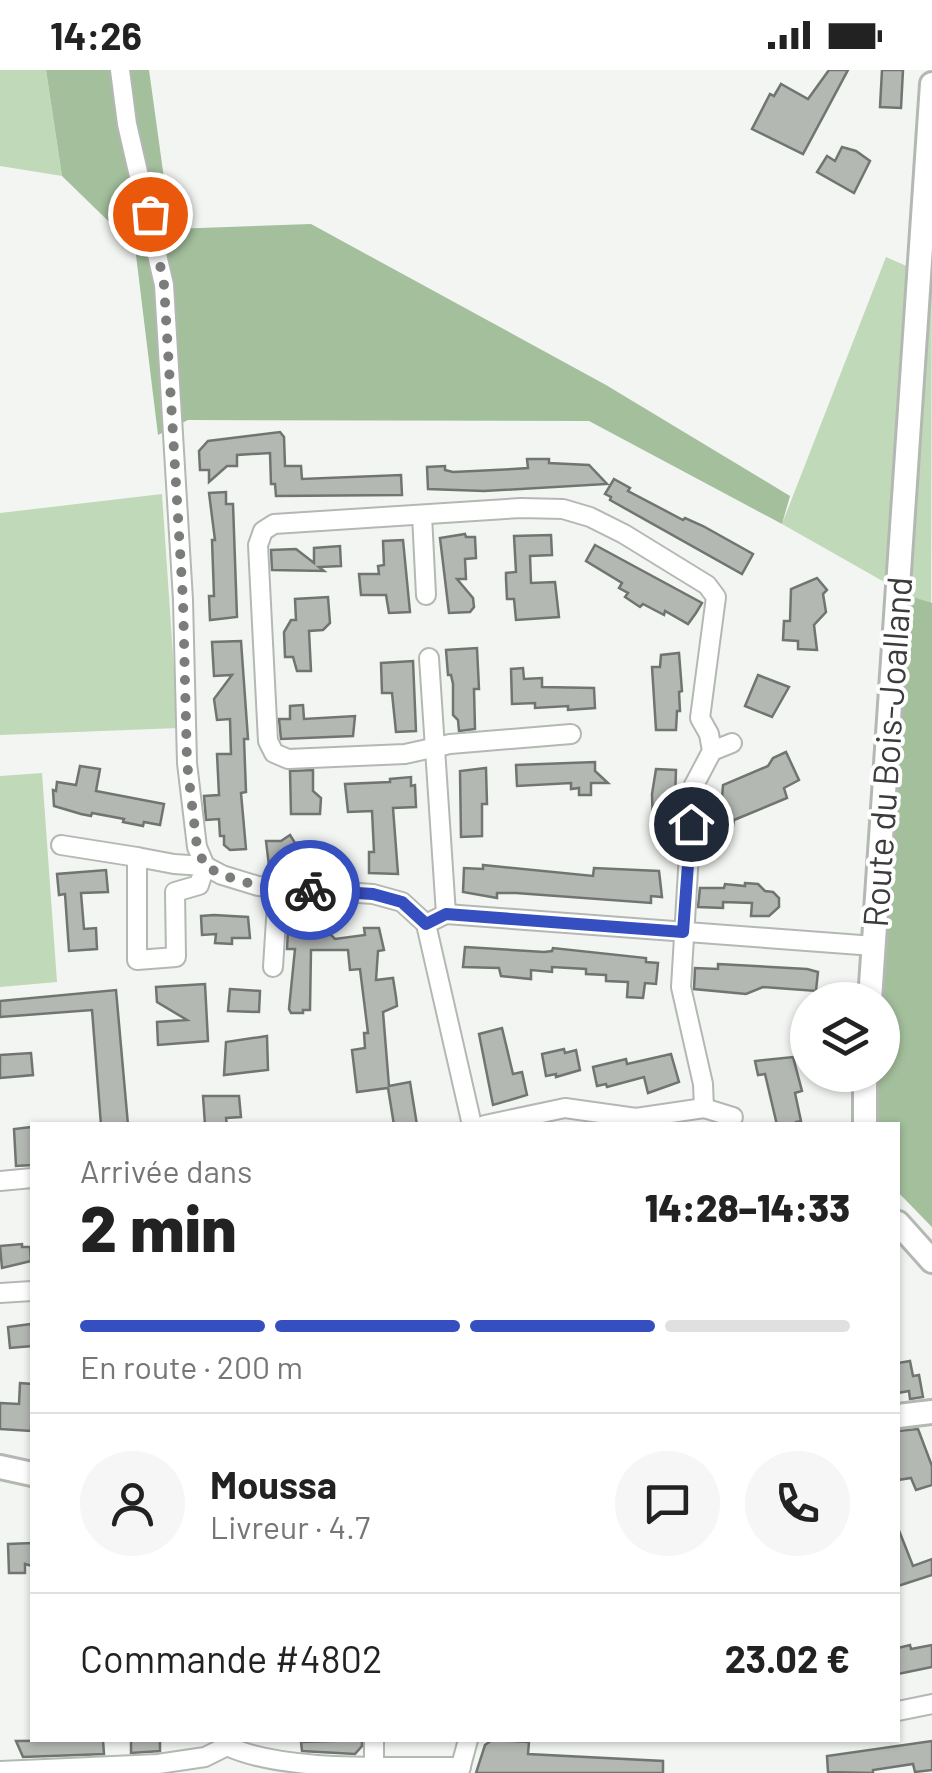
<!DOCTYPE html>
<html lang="fr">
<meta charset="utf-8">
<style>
body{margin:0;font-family:Barlow,sans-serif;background:#f6f6f6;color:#222;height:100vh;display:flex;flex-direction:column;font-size:38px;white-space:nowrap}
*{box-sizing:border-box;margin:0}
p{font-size:32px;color:#767676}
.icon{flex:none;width:55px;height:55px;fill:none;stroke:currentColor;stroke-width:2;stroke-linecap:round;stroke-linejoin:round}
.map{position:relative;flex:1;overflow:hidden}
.sheet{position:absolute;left:30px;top:1052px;width:870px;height:620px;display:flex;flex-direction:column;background:#fff;border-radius:0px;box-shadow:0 2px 8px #0004}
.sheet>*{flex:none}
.buttons{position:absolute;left:790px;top:912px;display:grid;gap:20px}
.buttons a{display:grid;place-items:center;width:110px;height:110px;border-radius:50%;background:#fff;box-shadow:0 2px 8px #0004;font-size:50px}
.pin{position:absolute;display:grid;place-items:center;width:85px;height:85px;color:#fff;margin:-42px;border:5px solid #fff;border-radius:50%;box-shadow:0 2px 10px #0007}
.courier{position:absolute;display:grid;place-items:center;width:100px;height:100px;margin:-50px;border:8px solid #354fc0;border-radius:50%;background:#fff;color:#222;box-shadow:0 2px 12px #0007}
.headline em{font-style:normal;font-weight:800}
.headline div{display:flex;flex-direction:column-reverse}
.headline{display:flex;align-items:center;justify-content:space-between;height:170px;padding:0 50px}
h1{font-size:65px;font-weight:800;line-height:75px}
.bar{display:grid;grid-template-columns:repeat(4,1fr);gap:15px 10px;align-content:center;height:120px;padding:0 50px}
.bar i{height:12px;border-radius:8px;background:#e0e0e0}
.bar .selected{background:#354fc0}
.bar p{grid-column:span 4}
.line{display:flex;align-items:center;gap:25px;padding:0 50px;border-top:2px solid #e0e0e0}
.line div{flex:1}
.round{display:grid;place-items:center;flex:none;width:105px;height:105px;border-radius:52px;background:#f6f6f6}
.status{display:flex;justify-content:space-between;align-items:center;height:70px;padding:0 50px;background:#fff;direction:ltr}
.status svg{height:28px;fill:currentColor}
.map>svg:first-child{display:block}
.green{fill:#c0d9b9}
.forest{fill:#a3bf9c}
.building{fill:#b4b8b3;stroke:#717571;stroke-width:2.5}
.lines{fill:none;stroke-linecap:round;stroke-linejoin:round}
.minor-casing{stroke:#b4b8b3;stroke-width:22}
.tertiary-casing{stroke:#b4b8b3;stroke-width:28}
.minor{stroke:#fff;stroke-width:18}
.tertiary{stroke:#fff;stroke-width:22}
.done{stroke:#7b7d7b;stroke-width:10;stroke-dasharray:0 18}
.route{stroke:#354fc0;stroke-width:12}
.labels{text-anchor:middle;stroke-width:8;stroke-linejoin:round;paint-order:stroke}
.street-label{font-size:35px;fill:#3b3c3b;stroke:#fff}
</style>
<div class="status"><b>14:26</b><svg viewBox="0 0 49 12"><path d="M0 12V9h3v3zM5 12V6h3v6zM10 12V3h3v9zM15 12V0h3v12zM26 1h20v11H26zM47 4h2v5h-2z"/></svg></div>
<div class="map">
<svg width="932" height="1703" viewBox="0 0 932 1703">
<rect width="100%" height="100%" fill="#f2f5f1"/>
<g class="green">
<polygon points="0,0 46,0 62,106 0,96"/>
<polygon points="932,134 930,1062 932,1157 898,1122 898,1055 882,1005 882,930 896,676 909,526 782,454 886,187 927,205"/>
<polygon points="162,424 178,658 0,665 0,443"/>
<polygon points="42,703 57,912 0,917 0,706"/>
</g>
<g class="forest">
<polygon points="46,0 149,0 171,159 311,154 606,315 790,426 782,454 589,351 188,350 158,365 135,177 62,106"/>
<polygon points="909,526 932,533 932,1157 898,1122 898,1055 875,1055 874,1005 882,1005 882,930 876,930"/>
</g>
<g class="building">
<polygon points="829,0 848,0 803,84 752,59 770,24 774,26 781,14 808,29"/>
<polygon points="882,0 903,0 901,38 880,37"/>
<polygon points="842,77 856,81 870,91 854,123 817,102 827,86 835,91"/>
<polygon points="280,362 284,367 285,396 301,396 302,409 401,405 402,425 276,426 275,414 271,414 270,383 237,385 237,396 227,396 209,412 209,400 200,400 199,381 208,371"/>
<polygon points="527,389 549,389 549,393 589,395 607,414 484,421 428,419 427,397 445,396 445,400 453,402 513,399 528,398"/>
<polygon points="614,409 630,418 628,421 683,450 685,448 703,456 753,484 742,504 610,430 611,427 605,424"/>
<polygon points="226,422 226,434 233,434 237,547 210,550 209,526 214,526 212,470 215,470 209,423"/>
<polygon points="465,464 466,467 475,467 476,488 465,489 466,509 457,509 473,528 474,537 470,542 449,543 440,468"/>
<polygon points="551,465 552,485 530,486 531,513 555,512 559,547 516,550 514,529 507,529 506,509 506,503 516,502 514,466"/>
<polygon points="403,470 410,542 389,543 386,525 361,525 359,504 379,504 378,496 384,495 383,471"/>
<polygon points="595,475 702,533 696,543 688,554 665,541 664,545 643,534 640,537 625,527 628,523 619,518 622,513 586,491"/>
<polygon points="340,476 341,496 319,497 324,501 272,500 271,480 296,479 314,493 314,478"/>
<polygon points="817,508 827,520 823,524 826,542 814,555 817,580 798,579 798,571 783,570 784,551 790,551 791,519"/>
<polygon points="328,527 330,553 323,560 309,561 311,601 297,601 293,587 285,587 284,562 291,550 296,550 295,529"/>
<polygon points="241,571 248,669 244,669 246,722 241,723 246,779 230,780 224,775 224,766 220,766 219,749 206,750 204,726 219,725 217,684 231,684 230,649 217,650 214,629 232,605 214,606 212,572"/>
<polygon points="477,578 479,619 474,619 475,659 459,661 458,650 453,645 453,614 451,605 448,605 446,580"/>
<polygon points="679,583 682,621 679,622 680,641 677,641 676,660 656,660 652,597 660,597 661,585"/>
<polygon points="413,591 416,661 396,662 392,623 382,623 381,593"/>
<polygon points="523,598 524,609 542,608 542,617 594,618 595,638 568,640 568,636 535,638 535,633 512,634 511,599"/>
<polygon points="758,605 789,617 772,647 745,636"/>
<polygon points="303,635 304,649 355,646 353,666 281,669 279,649 290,649 290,636"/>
<polygon points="786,682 799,710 784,718 787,728 734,750 733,756 720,755 723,715 768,696 773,688"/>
<polygon points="595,692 595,701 608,713 591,713 591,725 579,725 579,718 571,719 571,713 517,716 516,695"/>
<polygon points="80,696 100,699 96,721 164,734 160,755 144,752 143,756 123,752 124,749 92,743 91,746 81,744 54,736 53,720 56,721 57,712 76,715"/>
<polygon points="486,698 487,734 482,734 482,766 461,767 460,701"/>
<polygon points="656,699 676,700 674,758 653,757 652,724"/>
<polygon points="313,700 313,721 321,728 320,744 291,744 290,701"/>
<polygon points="411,707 411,716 415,715 416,737 393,738 398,804 369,803 369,782 374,782 372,741 348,742 345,714 390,712 390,709"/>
<polygon points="290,765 295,773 305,772 313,779 308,789 298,794 269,796 266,771 281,771"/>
<polygon points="483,795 593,806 594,798 659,801 662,827 651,826 651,833 516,823 497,823 497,828 463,822 464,798 483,799"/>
<polygon points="106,800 108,822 81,823 84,859 96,858 97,879 69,881 65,824 59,825 57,804"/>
<polygon points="745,813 758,814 765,821 773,822 779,828 779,837 769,846 751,846 752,833 723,832 723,838 698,837 700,818 724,818 725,814 745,816"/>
<polygon points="214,845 248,847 250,868 232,868 232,874 215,873 216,864 202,865 201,846"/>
<polygon points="364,858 379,858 384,880 378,881 376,910 393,908 396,927 397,936 383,942 389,1016 410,1012 417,1055 394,1055 388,1018 357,1022 352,980 365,978 364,963 368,963 360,899 350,900 348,880 311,880 310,940 303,940 303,943 291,943 289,939 295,879 287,879 288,860 325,859 335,869 365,865"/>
<polygon points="465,877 544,882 552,881 553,878 646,888 646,892 658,893 656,914 645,913 643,928 627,927 628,912 606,911 606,905 586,904 586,899 552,897 552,902 531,900 531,909 501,906 499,898 463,897"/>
<polygon points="718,894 807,899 818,902 816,921 763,917 746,924 694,919 695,898 718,899"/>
<polygon points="205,914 208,971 158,975 157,952 187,950 157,932 156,917"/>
<polygon points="230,919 260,921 259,942 228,941"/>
<polygon points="116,920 128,1055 101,1055 92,940 0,947 0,931"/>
<polygon points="502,958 513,1004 522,1002 527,1025 493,1035 479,964"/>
<polygon points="267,966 268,1000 224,1005 226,972"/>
<polygon points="564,979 565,983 576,980 580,1000 556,1007 556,1004 546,1006 542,984"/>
<polygon points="31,983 33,1005 0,1008 0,985"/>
<polygon points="671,984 679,1012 648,1023 644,1007 607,1017 606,1014 597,1016 593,997 626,989 627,994"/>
<polygon points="793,987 802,1021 795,1023 801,1051 796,1052 796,1055 777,1055 765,1004 758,1005 755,991"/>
<polygon points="203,1026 239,1026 241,1047 226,1048 227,1055 205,1055"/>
<polygon points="32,1057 32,1095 16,1096 14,1059"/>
<polygon points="22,1174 22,1177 30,1177 31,1191 2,1198 0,1176"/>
<polygon points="31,1254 32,1276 10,1278 8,1257"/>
<polygon points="910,1291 913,1306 919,1305 923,1327 910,1329 909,1321 898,1323 898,1293"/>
<polygon points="20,1313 32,1314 31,1361 0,1359 0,1333 19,1334"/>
<polygon points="918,1359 932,1396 932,1415 916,1420 911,1408 898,1410 898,1361"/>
<polygon points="898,1458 913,1496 932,1489 932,1505 898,1516"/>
<polygon points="32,1473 32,1496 25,1494 25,1503 9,1503 8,1474"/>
<polygon points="910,1575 911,1579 932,1575 932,1597 898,1604 898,1578"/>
<polygon points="103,1670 104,1684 23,1687 16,1671"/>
<polygon points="131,1670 160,1670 160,1681 131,1683"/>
<polygon points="362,1670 362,1676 355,1684 302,1681 301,1672"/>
<polygon points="492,1670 529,1672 528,1684 663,1691 663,1703 476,1703 485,1675"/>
<polygon points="932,1671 932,1700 915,1702 913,1694 873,1700 873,1703 828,1702 827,1686"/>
</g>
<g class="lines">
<g class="minor-casing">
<g id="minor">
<polyline points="120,0 127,54 164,215 183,530 187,693 197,777 205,796 222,805 258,816 373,824 402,832 426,854 472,1055"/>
<polyline points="422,445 426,525"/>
<polyline points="429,588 446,844"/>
<polyline points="712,681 732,673"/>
<polyline points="61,775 137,787"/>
<polygon points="137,787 174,794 205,796 199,815 175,822 176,887 137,890"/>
<polyline points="426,854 446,844 874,876"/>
<polyline points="273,897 278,818"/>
<polyline points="704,1038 733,1047"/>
<polyline points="485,1055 565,1038 636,1048 704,1038 703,1014 681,917 693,717 712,681 709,664 700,648 716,527 707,515 624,464 590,447 563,439 521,438 274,454 263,461 258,475 268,671 274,683 288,689 405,684 450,674 571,664"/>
<polyline points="0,1111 32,1108"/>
<polyline points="0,1223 32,1221"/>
<polyline points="898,1641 932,1634"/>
<path d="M 224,1670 L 227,1676 C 286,1703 394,1696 461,1697"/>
<polyline points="374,1670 374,1695"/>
<polyline points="0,1701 158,1694 205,1687 227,1676"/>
<polyline points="459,1703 468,1670"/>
</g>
</g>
<g class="tertiary-casing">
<g id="tertiary">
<polyline points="870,930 932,14"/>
<polyline points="865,1005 865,1055"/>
<polyline points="898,1153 932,1191"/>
<polyline points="898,1346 932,1342"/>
<polyline points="0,1397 32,1404"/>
</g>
</g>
<use href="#minor" class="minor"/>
<use href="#tertiary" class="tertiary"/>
</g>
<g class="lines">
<polyline class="done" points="150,144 164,215 183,530 187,693 197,777 205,796 222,805 258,816 310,820"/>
<polyline class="route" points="310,820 373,824 402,832 426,854 446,844 683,862 691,754"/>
</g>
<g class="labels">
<g class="street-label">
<text transform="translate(888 682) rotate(-86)" y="12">Route du Bois-Joalland</text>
</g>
</g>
</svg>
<div class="buttons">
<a><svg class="icon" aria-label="layers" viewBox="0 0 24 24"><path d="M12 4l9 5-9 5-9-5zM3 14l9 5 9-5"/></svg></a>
</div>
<div class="pin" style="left:150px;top:144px;background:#ea580c"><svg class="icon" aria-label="bag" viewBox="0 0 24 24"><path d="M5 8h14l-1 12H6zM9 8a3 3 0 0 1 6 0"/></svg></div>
<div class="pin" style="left:691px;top:754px;background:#1f2937"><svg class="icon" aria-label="home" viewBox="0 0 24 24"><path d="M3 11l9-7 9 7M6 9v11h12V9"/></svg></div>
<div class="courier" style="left:310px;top:820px"><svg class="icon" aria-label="bike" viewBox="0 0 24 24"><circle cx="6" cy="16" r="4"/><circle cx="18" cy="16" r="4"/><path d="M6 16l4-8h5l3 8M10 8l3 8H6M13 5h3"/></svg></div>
<section class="sheet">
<div class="headline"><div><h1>2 min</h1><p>Arrivée dans</p></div><em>14:28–14:33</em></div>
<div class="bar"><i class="selected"></i><i class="selected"></i><i class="selected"></i><i></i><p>En route · 200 m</p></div>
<div class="line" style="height:180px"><a class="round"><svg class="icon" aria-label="person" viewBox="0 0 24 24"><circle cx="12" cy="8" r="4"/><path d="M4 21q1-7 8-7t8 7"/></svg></a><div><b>Moussa</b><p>Livreur · 4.7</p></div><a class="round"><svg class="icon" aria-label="chat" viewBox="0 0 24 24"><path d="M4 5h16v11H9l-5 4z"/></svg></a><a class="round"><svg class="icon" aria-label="phone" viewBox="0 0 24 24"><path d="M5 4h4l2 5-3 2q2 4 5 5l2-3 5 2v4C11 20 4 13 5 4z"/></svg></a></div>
<div class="line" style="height:130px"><div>Commande #4802</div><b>23.02 €</b></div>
</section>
</div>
